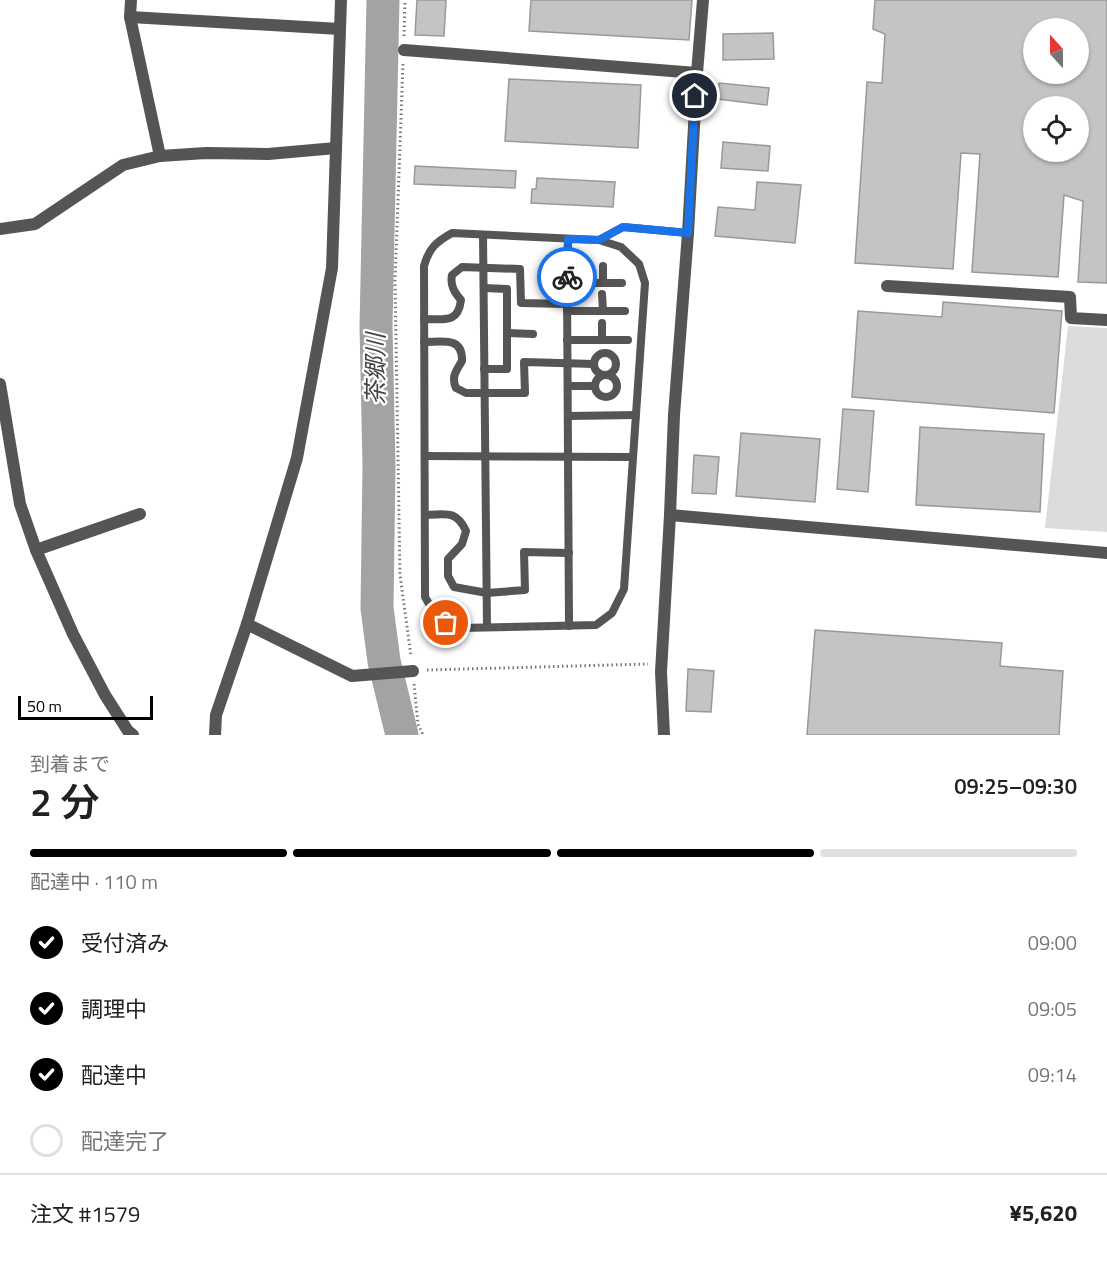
<!DOCTYPE html>
<html lang="ja">
<meta charset="utf-8">
<style>
body{margin:0;font-family:"Titillium Web","Noto Sans JP",sans-serif;background:#f6f6f6;color:#202124;height:100vh;display:flex;flex-direction:column;font-size:22px;white-space:nowrap}
*{box-sizing:border-box;margin:0}
p{font-size:20px;color:#757577}
.icon{flex:none;width:33px;height:33px;fill:none;stroke:currentColor;stroke-width:2;stroke-linecap:round;stroke-linejoin:round}
.map{position:relative;height:735px;overflow:hidden}
.panel{display:flex;flex-direction:column;background:#fff;flex:1}
.panel>*{flex:none}
.needle{width:39px;rotate:339deg}
.controls{position:absolute;left:1023px;top:18px;display:grid;gap:12px}
.controls a{display:grid;place-items:center;width:66px;height:66px;border-radius:50%;background:#fff;box-shadow:0 2px 4px #0004;font-size:30px}
.scale{position:absolute;left:18px;bottom:15px;width:135px;box-sizing:border-box;padding-left:6px;border:3px solid #000;border-top:0;font-size:16px;line-height:21px;white-space:nowrap;color:#000;-webkit-text-stroke:4px #fff;paint-order:stroke}
.pin{position:absolute;display:grid;place-items:center;width:51px;height:51px;color:#fff;margin:-26px;border:3px solid #fff;border-radius:50%;box-shadow:0 2px 6px #0007}
.courier{position:absolute;display:grid;place-items:center;width:60px;height:60px;margin:-30px;border:4px solid #1a73e8;border-radius:50%;background:#fff;color:#222;box-shadow:0 2px 8px #0007}
.overview em{font-style:normal;font-weight:600}
.overview div{display:flex;flex-direction:column-reverse}
.overview{display:flex;align-items:center;justify-content:space-between;height:102px;padding:0 30px}
h1{font-size:39px;font-weight:600;line-height:45px}
.bar{display:grid;grid-template-columns:repeat(4,1fr);gap:9px 6px;align-content:center;height:72px;padding:0 30px}
.bar i{height:8px;border-radius:4px;background:#e0e0e0}
.bar .selected{background:#000}
.bar p{grid-column:span 4}
.line{display:flex;align-items:center;gap:15px;padding:0 30px;border-top:2px solid #e0e0e0}
.line div{flex:1}
ol{padding:0 30px;list-style:none}
li{display:flex;align-items:center;gap:18px;height:66px}
li p{margin-inline-start:auto}
li .icon{padding:6px;border-radius:50%;background:#000;color:#fff;stroke-width:4}
li:last-child{color:#757577}
li i{width:33px;height:33px;border:3px solid #e0e0e0;border-radius:50%}
.map>svg:first-child{display:block}
.park{fill:#dcdcdc}
.lines{fill:none;stroke-linecap:round;stroke-linejoin:round}
.river{stroke:#a3a3a3;stroke-width:33}
.building{fill:#c4c4c4;stroke:#999;stroke-width:1.5;fill-rule:evenodd}
.path{stroke:#777;stroke-width:3;stroke-dasharray:1.5 3;stroke-linecap:butt}
.service{stroke:#555;stroke-width:8}
.minor{stroke:#555;stroke-width:12}
.tertiary{stroke:#555;stroke-width:12}
.done{stroke:#595959;stroke-width:6;stroke-dasharray:0 10.8}
.route{stroke:#1a73e8;stroke-width:8}
.labels{text-anchor:middle;stroke-width:4.5;stroke-linejoin:round;paint-order:stroke}
.water-label{font-size:24px;font-style:italic;fill:#444;stroke:#fff}
</style>
<div class="map">
<svg width="1107" height="735" viewBox="0 0 1107 735">
<rect width="100%" height="100%" fill="#fff"/>
<polygon class="park" points="1068,326 1107,328 1107,532 1045,528"/>
<g class="lines">
<polyline class="river" points="383,0 376,326 379,466 377,608 384,661 402,735"/>
</g>
<g class="building">
<polygon points="417,0 446,0 444,36 415,35"/>
<polygon points="531,0 692,0 689,40 529,31"/>
<path d="M 875,0 L 1107,0 L 1107,283 L 1078,282 L 1083,201 L 1064,195 L 1058,277 L 972,272 L 980,154 L 961,153 L 953,269 L 855,263 L 867,82 L 882,83 L 885,34 L 873,29 ZM 1034,28 L 1078,28 L 1078,74 L 1034,74 ZM 1034,106 L 1078,106 L 1078,152 L 1034,152 Z"/>
<polygon points="773,33 774,59 723,60 723,34"/>
<polygon points="509,79 641,85 638,148 505,141"/>
<polygon points="719,83 769,88 767,105 718,99"/>
<polygon points="723,142 770,146 768,171 721,168"/>
<polygon points="415,166 516,171 515,188 414,184"/>
<polygon points="537,178 615,182 613,207 531,203 532,189 536,189"/>
<polygon points="757,182 801,185 795,243 715,236 718,207 755,210"/>
<polygon points="943,302 1062,311 1054,413 852,397 858,311 942,317"/>
<polygon points="843,409 874,411 868,492 837,489"/>
<polygon points="920,427 1044,434 1040,512 916,505"/>
<polygon points="741,433 820,439 815,502 736,496"/>
<polygon points="694,455 719,457 716,494 692,493"/>
<polygon points="815,630 1002,643 1000,666 1063,671 1059,735 807,735"/>
<polygon points="688,669 714,671 711,712 686,711"/>
</g>
<g class="lines">
<g class="path">
<polyline points="404,36 405,0"/>
<polyline points="403,64 395,281 400,575 411,656"/>
<polyline points="427,670 648,664"/>
<polyline points="414,684 418,724 423,735"/>
</g>
<g class="service">
<polyline points="483,235 487,627"/>
<polyline points="568,239 567,283 569,626"/>
<path d="M 599,240 L 621,247 L 639,264 L 645,283 L 624,589 L 612,613 L 596,625 L 460,628 C 440,621 435,615 425,597 L 424,266 C 429,248 436,242 452,233 L 599,240 L 623,227 L 688,233"/>
<polyline points="567,283 622,283"/>
<polyline points="603,283 603,266"/>
<polyline points="484,288 507,289 507,369 484,369"/>
<polyline points="602,294 603,311"/>
<polyline points="567,311 625,311"/>
<path d="M 424,319 C 444,319 458,324 461,300 C 454,292 450,285 452,275 L 462,267 L 520,269 L 521,303 L 567,304"/>
<polyline points="602,323 602,340"/>
<polyline points="507,333 533,334"/>
<polyline points="567,340 628,340"/>
<path d="M 424,342 C 442,342 463,336 462,361 C 456,371 451,377 456,388 L 466,393 L 525,393 L 524,362 L 594,364"/>
<circle cx="605" cy="364" r="11"/>
<circle cx="606" cy="386" r="11"/>
<polyline points="568,386 595,386"/>
<polyline points="568,416 636,415"/>
<polyline points="425,456 633,457"/>
<path d="M 425,515 C 445,515 456,509 466,531 L 462,544 L 448,559 L 448,576 L 454,587 L 487,593 L 525,590 L 524,552 L 569,553"/>
</g>
<g class="minor">
<polyline points="131,0 130,17 160,156"/>
<polyline points="130,17 340,29"/>
<polyline points="404,50 697,73"/>
<polyline points="0,229 35,224 123,165 160,156 206,153 268,154 336,148"/>
<polyline points="887,286 1070,297 1071,318 1107,320"/>
<polyline points="0,384 20,504 36,550 73,634 105,695 128,731 133,735"/>
<polyline points="670,515 1107,553"/>
<polyline points="36,550 140,514"/>
<polyline points="247,624 352,676 413,671"/>
</g>
<g class="tertiary">
<polyline points="215,735 216,715 247,624 297,458 332,268 341,0"/>
<polyline points="664,735 661,672 670,515 674,415 688,233 697,73 703,0"/>
</g>
</g>
<g class="lines">
<polyline class="done" points="446,623 460,628 569,626 567,277"/>
<polyline class="route" points="567,277 568,239 599,240 623,227 688,233 695,96"/>
</g>
<g class="labels">
<g class="water-label">
<text transform="translate(376 369) rotate(-90)" y="8">茶郷川</text>
</g>
</g>
</svg>
<div class="controls">
<a><svg class="needle" viewBox="-14 -14 28 28"><path d="M0-13l5 13h-10z" fill="#e53935"/><path d="M0 13l5-13h-10z" fill="#757577"/></svg></a>
<a><svg class="icon" aria-label="locate" viewBox="0 0 24 24"><circle cx="12" cy="12" r="6"/><path d="M12 2v4M12 18v4M2 12h4M18 12h4"/></svg></a>
</div>
<div class="scale">50 m</div>
<div class="pin" style="left:446px;top:623px;background:#ea580c"><svg class="icon" aria-label="bag" viewBox="0 0 24 24"><path d="M5 8h14l-1 12H6zM9 8a3 3 0 0 1 6 0"/></svg></div>
<div class="pin" style="left:695px;top:96px;background:#1f2937"><svg class="icon" aria-label="home" viewBox="0 0 24 24"><path d="M3 11l9-7 9 7M6 9v11h12V9"/></svg></div>
<div class="courier" style="left:567px;top:277px"><svg class="icon" aria-label="bike" viewBox="0 0 24 24"><circle cx="6" cy="16" r="4"/><circle cx="18" cy="16" r="4"/><path d="M6 16l4-8h5l3 8M10 8l3 8H6M13 5h3"/></svg></div>
</div>
<section class="panel">
<div class="overview"><div><h1>2 分</h1><p>到着まで</p></div><em>09:25–09:30</em></div>
<div class="bar"><i class="selected"></i><i class="selected"></i><i class="selected"></i><i></i><p>配達中 · 110 m</p></div>
<ol>
<li><svg class="icon" aria-label="check" viewBox="0 0 24 24"><path d="M5 12l5 5 9-10"/></svg>受付済み<p>09:00</p></li>
<li><svg class="icon" aria-label="check" viewBox="0 0 24 24"><path d="M5 12l5 5 9-10"/></svg>調理中<p>09:05</p></li>
<li><svg class="icon" aria-label="check" viewBox="0 0 24 24"><path d="M5 12l5 5 9-10"/></svg>配達中<p>09:14</p></li>
<li><i></i>配達完了</li>
</ol>
<div class="line" style="height:78px"><div>注文 #1579</div><b>¥5,620</b></div>
</section>
